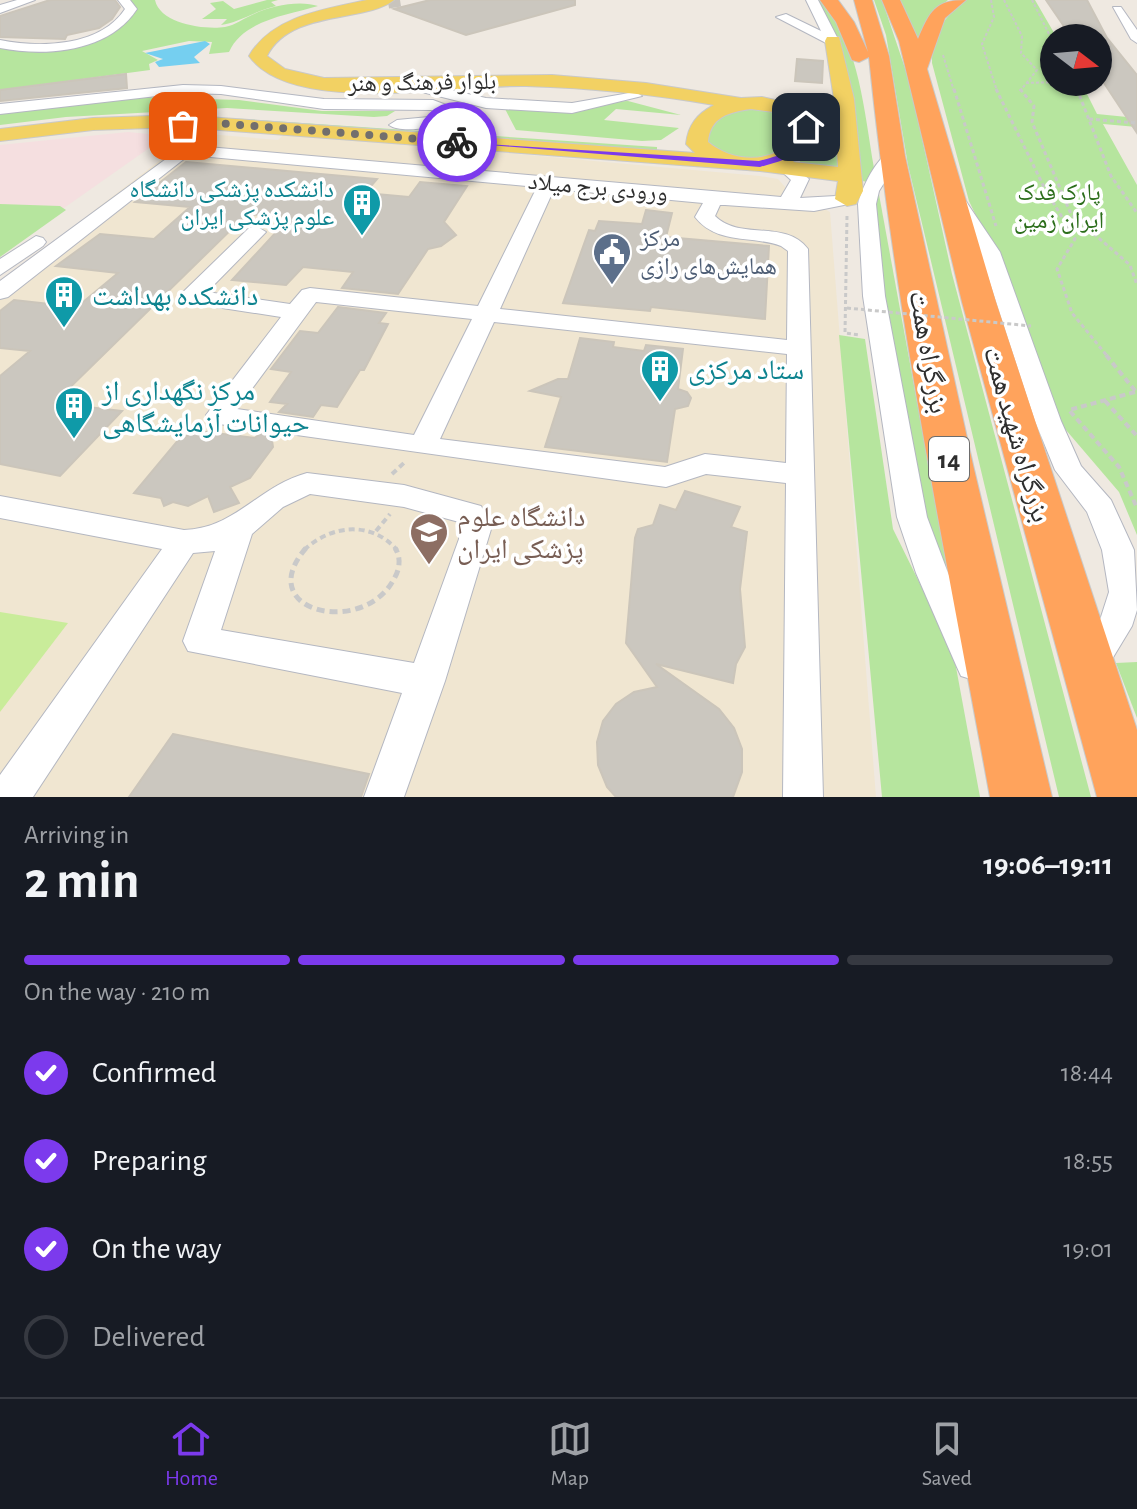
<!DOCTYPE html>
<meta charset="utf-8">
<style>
body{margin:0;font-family:"Alegreya Sans","Noto Naskh Arabic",sans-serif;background:#242831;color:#f1f3f6;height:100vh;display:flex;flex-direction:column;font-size:30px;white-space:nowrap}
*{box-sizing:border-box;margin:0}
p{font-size:26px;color:#9ea1a6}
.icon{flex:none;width:44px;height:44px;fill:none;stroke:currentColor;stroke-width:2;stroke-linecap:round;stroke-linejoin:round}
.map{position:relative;height:797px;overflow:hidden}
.sheet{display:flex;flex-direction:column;background:#171b24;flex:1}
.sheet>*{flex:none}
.needle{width:52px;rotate:106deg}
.tools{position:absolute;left:1040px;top:24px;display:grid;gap:16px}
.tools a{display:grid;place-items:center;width:72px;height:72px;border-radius:50%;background:#171b24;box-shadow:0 2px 6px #0004;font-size:40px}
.pin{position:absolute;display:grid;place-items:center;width:68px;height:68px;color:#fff;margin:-34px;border-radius:16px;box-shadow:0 4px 12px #0006}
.courier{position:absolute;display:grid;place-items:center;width:80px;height:80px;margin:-40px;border:6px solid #7c3aed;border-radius:50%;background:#fff;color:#222;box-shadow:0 2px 10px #0007}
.head em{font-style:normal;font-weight:700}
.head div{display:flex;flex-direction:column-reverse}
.head{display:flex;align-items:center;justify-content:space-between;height:136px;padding:0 24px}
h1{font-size:52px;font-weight:700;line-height:60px}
.bar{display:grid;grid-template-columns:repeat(4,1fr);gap:12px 8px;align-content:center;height:96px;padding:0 24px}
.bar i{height:10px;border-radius:6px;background:#363941}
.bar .active{background:#7c3aed}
.bar p{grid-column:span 4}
ol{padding:0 24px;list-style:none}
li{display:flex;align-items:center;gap:24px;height:88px}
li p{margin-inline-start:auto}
li .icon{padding:8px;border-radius:50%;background:#7c3aed;color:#fff;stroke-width:4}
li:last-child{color:#9ea1a6}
li i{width:44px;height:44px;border:4px solid #363941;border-radius:50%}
.tabs{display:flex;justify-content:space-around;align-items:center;height:112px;border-top:2px solid #363941;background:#171b24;font-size:22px;color:#9ea1a6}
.tabs a{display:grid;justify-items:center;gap:4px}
.tabs .active{color:#7c3aed}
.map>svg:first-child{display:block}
.education{fill:#f0e6d1}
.medical{fill:#f5dfe0}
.green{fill:#b6e59e}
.pitch{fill:#c9ec9a}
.water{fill:#75cff0}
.building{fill:#cbc7bf;stroke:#cbc5ba;stroke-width:2}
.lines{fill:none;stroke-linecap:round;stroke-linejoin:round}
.minor-tunnel{stroke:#c8c4bd;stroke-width:13;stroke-dasharray:13 7;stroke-linecap:butt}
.minor-casing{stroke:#b4b7c1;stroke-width:2}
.major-casing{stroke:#c9c9c9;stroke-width:2}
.highway-casing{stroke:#c9c9c9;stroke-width:2}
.path-far3{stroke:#c9c9c9;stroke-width:2;stroke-dasharray:3 2;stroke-linecap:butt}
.path-far2{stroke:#c9c9c9;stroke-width:3;stroke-dasharray:4 3;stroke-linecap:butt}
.path-far1{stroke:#c9c9c9;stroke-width:4;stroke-dasharray:6 4;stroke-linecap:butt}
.path{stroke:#c9c9c9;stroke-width:5;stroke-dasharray:8 5;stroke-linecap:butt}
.minor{fill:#fff;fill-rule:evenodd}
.major{fill:#f2d163;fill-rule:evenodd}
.highway{fill:#ffa35c;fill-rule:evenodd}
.path-bridge{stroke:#c9c9c9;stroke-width:3;stroke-dasharray:4 3;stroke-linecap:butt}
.route{fill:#7c3aed}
.done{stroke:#726f6d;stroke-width:8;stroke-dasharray:0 14.4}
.labels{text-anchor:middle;stroke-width:7;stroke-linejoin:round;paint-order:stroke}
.far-street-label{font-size:24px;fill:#2e2e2e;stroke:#fff}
.far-culture-label{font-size:24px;fill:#0d838f;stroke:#fff;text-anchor:end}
.far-park-label{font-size:24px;fill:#2c6e1b;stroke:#fff}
.far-service-label{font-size:24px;fill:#4e5e75;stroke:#fff;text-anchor:start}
.shield{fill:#fff;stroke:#6d6d6d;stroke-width:2}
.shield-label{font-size:26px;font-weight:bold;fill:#2e2e2e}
.culture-label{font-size:28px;fill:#0d838f;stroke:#fff;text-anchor:start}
.street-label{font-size:28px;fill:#2e2e2e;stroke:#fff}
.education-label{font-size:28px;fill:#785e54;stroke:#fff;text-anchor:start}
</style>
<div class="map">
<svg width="1137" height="797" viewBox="0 0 1137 797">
<rect width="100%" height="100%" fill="#efe9e1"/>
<polygon class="education" points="196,133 278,140 285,133 760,176 778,179 786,188 830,212 876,797 0,797 0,282"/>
<polygon class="medical" points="128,132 159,135 162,139 0,253 0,145"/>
<g class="green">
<path d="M 126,0 L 155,0 C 160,24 205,30 225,27 C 236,25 244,18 254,14 C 272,5 301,0 318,6 C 288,15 243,20 229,52 L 209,54 L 212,42 L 189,41 L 142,51 L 158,60 L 149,64 L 150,70 L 0,90 L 0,46 L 63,47 L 125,23 Z"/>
<path d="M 267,0 L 278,0 L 271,2 L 276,6 C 257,10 238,23 221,25 L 227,19 L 202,19 L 216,9 L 210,3 L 223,1 L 234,9 Z"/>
<path d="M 816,0 L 823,0 C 860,47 864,111 874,168 L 867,182 L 858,180 L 835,34 Z"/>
<polygon points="874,0 882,0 909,80 952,274 1091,797 1059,797 908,165 886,35"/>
<polygon points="900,0 948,0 929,16 920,42"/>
<path d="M 966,0 L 1035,0 L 1057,38 L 1054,38 L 1054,82 L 1081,82 L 1097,114 L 1137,118 L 1137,127 L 1103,124 L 1137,185 L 1137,535 L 1119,492 L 1054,416 L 990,245 L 969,201 L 932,63 C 932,35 944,16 966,0 Z"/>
<polygon points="140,97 239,100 322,111 395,111 387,116 374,117 227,108 66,117 0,125 0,113"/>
<polygon points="628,101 681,115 616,109 604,120 679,128 661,140 642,141 516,130 504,107"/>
<polygon points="755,106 789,116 795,126 795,138 785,150 766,158 733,158 705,143 707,129 730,110"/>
<polygon points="835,106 840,140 819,130 803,108"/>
<polygon points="229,118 657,147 657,155"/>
<polygon points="817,139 835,147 843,155 837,170 798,164"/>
<polygon points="878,189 955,609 925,532 907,444 873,216"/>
<polygon points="0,204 60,206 66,210 0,257"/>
<polygon points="839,335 865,339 893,529 953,651 980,797 882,797"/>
<polygon points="1137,662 1137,718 1116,663"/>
</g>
<polygon class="pitch" points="0,612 68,623 0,712"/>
<polygon class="water" points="205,41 210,44 194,57 200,63 159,67 155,62 163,59 145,53"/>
<g class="building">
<polygon points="50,0 115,0 120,7 112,19 99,28 67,35 65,39 0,37 0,16"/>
<polygon points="430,0 575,0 575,5 466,35 394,9"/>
<polygon points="1046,0 1087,0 1107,38 1137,75 1137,133 1098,74 1098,38 1072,38"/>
<polygon points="797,59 823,61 822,83 795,81"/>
<polygon points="126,74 127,88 0,101 0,90"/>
<polygon points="186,162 377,179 365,193 409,197 420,182 467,186 444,222 456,235 441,246 428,249 398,294 342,288 353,272 303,267 286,285 232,280 290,217 247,214 54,403 122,411 60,476 0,464 0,376 30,351 0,348 0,311 14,300 77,307 118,273 56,266 100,234 154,239 190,207 135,202"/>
<polygon points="646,210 672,213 666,237 769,246 765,319 651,307 650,311 563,303 589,230 595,231 599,221 642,224"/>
<polygon points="338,307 386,313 379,323 388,324 364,370 360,370 337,407 321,405 313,417 279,412 287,404 270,402 291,372 271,369 300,331 318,333"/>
<polygon points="580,338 614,342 613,347 644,351 646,345 683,349 678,389 687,392 691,398 688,406 675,409 667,462 545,447 561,397 530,391 558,379 568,379"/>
<polygon points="199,431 255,438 260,433 271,434 273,447 250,478 230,487 239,503 214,512 208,496 188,506 173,502 164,506 161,498 134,493 179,439"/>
<polygon points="685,491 740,507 731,527 747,532 740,589 745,647 736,664 733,683 656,664 719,709 734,728 742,749 742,772 733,797 616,797 607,787 598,765 597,742 603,721 616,704 634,692 657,687 626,643 635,538 638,529 653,525 660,505 676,510"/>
<polygon points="173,734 369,774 361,797 129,797"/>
</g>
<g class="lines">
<polyline class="minor-tunnel" points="388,2 400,0"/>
<g class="minor-casing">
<g id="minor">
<polygon points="17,0 35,0 0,13 0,5"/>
<path d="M 118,0 L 130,0 L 137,9 C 109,52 47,57 0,48 L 0,40 C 40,48 100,47 125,9 Z"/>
<polygon points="806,0 818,0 839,41 838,44 828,44 776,17 786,14 821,31"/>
<polygon points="1113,7 1121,7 1137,30 1137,43 1131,39"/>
<path d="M 183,85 L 221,86 L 324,99 L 433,100 L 449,106 L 459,122 L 478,130 L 470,135 L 447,128 L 443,121 C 432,129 400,133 389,125 L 397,120 L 429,117 L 434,111 L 431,110 L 324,109 L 221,94 L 183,93 L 0,114 L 0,104 Z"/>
<polygon points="427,85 486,98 572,103 635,92 642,96 572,113 486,108 422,92 420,89"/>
<path d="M 185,145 L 781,197 L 791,180 L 779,169 L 788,164 L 809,179 L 800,198 L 854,195 L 854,203 L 814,211 L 725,205 L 720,205 L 715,216 C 740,241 785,219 808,249 L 823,797 L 783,797 L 786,483 L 706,474 L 666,487 L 219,424 L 210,421 L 206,415 L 281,317 L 190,303 L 179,296 L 249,228 L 256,226 L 266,232 L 207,292 L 290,304 L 302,290 L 310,288 L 478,306 L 537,187 L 189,155 L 8,297 L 0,299 L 0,281 ZM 554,189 L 703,203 L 695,217 C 717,245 751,235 781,246 L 788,251 L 787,340 L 500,309 ZM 316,302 L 472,319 L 414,435 L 237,409 ZM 494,322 L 787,354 L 786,463 L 705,454 L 665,467 L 440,439 Z"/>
<path d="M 892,151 L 901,156 L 879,191 L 876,204 L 885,296 L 927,517 L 948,573 L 992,665 L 987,676 L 974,680 L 961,676 L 956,665 L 916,573 L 897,517 L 863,296 L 858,204 C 862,188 876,157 892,151 Z"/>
<polygon points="956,195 963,197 1000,252 1061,421 1081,466 1111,500 1134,550 1137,610 1132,626 1100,679 1087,684 1074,679 1069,668 1100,620 1109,592 1102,550 1087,512 1055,470 1035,421 980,252 947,201"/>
<polygon points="36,236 43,238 46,242 43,246 0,275 0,259"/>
<path d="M 307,473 L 404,485 L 481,506 L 492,526 L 445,681 L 404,797 L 364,797 L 402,693 L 188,651 L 183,641 L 215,551 L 193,553 L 33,797 L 0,797 L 0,775 L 162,549 L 0,518 L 0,496 L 184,530 C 236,528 257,487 307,473 ZM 310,494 L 404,507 L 459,522 L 459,539 L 414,663 L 221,630 L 252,534 L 283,507 Z"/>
</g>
</g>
<g class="major-casing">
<path id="major" d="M 367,0 L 394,0 C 365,23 291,9 267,56 L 285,69 L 324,78 L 552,75 L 646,83 L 741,98 L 762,97 L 788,103 L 813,121 L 817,140 L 793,162 L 838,167 L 834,99 L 825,41 L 827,37 L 839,37 L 854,99 L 863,191 L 856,204 L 847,206 L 835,199 L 838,181 L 760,171 L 180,127 L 93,130 L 0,141 L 0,129 L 93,118 L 180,115 L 695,153 L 686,144 C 688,125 697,114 714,105 C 652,94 589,88 526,86 C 458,84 293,117 249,56 C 272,16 325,9 367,0 ZM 751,109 L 774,112 L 793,124 L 795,139 C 771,164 734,163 708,142 C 710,117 729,112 751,109 Z"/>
</g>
<g class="highway-casing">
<g id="highway">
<path d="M 820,0 L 838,0 L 854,22 L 868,52 L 854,0 L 872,0 L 889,56 L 905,156 L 973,465 L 1052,797 L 990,797 C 945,551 894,305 869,57 L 859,62 L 852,60 L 836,22 Z"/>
<path d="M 882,0 L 900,0 L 918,39 C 930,12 934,0 966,0 L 945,18 L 927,69 L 996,302 L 1137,730 L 1137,797 L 1097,797 L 962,302 L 899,41 Z"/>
</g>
</g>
<g class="path-far3">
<polyline points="991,0 994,17 982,44 997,91"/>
<polyline points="1004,0 1022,36 1021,53 1037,70 1020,91"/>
<polyline points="1032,0 1054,44"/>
<polyline points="943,55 954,91"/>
<polyline points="1074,82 1078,91"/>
<polyline points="1026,83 1059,82"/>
</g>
<g class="path-far2">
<polyline points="954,89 996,226"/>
<polyline points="996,89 1044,187 1075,239 1057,269 1072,313 1108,357"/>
<polyline points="1020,89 1034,106 1032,122 1071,214 1130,265 1137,285"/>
<polyline points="1077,89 1111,176 1137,213"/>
<polyline points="1089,119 1137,123"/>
<polyline points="847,216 845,333 860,335"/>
</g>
<g class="path-far1">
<polyline points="1106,355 1137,393"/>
<polyline points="1135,392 1069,410 1119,467 1137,508"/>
<polyline points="1105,401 1137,436"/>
<polyline points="392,474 406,461"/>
<polyline points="376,531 390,514"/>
<path d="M 304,550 C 332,524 372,521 397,550"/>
</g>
<path class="path" d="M 306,548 C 250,613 366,638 395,577 C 400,568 401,557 395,548"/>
<use href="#minor" class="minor"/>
<use href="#major" class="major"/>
<use href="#highway" class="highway"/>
<polyline class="path-bridge" points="847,308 1031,326"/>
</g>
<path class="route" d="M 806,125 L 810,127 C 809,156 783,160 760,167 L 453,142 L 759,161 C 780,155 801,152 802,127 Z"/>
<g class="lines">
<polyline class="done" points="183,126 203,122 457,142"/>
</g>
<defs>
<g id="building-pin" transform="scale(2)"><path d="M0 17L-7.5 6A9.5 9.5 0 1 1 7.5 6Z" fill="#0f9aa8" stroke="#fff"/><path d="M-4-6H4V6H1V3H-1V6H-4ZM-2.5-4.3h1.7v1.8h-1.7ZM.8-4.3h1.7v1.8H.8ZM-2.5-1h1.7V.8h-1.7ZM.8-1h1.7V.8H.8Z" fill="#fff"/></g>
<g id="civic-pin" transform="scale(2)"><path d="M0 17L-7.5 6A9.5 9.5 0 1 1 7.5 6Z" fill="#5c6f8a" stroke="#fff"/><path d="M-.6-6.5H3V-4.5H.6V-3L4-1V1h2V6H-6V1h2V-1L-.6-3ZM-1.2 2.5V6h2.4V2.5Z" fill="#fff"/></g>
<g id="university-pin" transform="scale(2)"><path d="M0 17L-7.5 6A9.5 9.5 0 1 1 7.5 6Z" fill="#8d6e63" stroke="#fff"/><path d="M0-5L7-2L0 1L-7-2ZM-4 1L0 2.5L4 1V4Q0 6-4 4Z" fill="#fff"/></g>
</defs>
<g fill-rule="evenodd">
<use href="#building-pin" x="362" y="203"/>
<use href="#civic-pin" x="612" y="252"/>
<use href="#building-pin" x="64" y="295"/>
<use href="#building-pin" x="660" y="369"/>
<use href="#building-pin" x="74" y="406"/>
<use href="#university-pin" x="429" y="532"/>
</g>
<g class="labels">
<g class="far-street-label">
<text transform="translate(422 82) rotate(-1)" y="8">بلوار فرهنگ و هنر</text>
<text transform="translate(598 187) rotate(5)" y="8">ورودی برج میلاد</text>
</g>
<g class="far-culture-label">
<text x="334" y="197">دانشکده پزشکی دانشگاه<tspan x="334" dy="28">علوم پزشکی ایران</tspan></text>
</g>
<g class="far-park-label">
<text x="1059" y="200">پارک فدک<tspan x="1059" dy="28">ایران زمین</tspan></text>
</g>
<g class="far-service-label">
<text x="640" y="246">مرکز<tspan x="640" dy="28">همایش‌های رازی</tspan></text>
</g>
<rect class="shield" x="929" y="437" width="40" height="44" rx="6"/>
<g class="shield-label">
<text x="949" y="468">14</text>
</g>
<g class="culture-label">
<text x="92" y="305">دانشکده بهداشت</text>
<text x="688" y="379">ستاد مرکزی</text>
<text x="102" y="400">مرکز نگهداری از<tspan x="102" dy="32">حیوانات آزمایشگاهی</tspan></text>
</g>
<g class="street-label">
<text transform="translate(930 352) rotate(80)" y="10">بزرگراه همت</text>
<text transform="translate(1018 434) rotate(74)" y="10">بزرگراه شهید همت</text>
</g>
<g class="education-label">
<text x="457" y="526">دانشگاه علوم<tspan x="457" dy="32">پزشکی ایران</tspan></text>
</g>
</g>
</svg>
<div class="tools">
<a><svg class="needle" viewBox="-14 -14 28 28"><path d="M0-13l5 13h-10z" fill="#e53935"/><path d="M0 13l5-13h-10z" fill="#9ea1a6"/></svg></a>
</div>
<div class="pin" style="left:183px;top:126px;background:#ea580c"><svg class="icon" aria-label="bag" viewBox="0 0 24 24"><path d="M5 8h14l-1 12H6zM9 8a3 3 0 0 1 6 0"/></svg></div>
<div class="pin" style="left:806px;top:127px;background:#1f2937"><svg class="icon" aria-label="home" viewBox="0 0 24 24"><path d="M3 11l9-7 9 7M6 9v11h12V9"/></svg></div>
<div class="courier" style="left:457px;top:142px"><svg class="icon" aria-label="bike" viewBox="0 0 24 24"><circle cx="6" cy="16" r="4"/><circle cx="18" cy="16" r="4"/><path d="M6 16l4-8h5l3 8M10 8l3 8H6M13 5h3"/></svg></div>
</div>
<section class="sheet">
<div class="head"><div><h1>2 min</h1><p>Arriving in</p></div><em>19:06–19:11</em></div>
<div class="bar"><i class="active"></i><i class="active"></i><i class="active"></i><i></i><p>On the way · 210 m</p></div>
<ol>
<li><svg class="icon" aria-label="check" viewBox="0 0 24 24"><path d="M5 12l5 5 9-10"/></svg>Confirmed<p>18:44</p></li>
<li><svg class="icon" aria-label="check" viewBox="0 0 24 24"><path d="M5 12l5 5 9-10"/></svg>Preparing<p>18:55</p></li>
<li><svg class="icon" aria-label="check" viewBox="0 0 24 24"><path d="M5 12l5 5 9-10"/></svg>On the way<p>19:01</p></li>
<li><i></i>Delivered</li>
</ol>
</section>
<nav class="tabs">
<a class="active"><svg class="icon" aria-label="home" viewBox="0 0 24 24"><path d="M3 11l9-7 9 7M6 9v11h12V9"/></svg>Home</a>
<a><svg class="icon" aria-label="map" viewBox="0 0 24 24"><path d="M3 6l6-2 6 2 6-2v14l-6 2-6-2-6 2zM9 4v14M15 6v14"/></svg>Map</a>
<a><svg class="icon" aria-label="saved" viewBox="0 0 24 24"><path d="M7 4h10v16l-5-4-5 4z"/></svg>Saved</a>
</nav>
